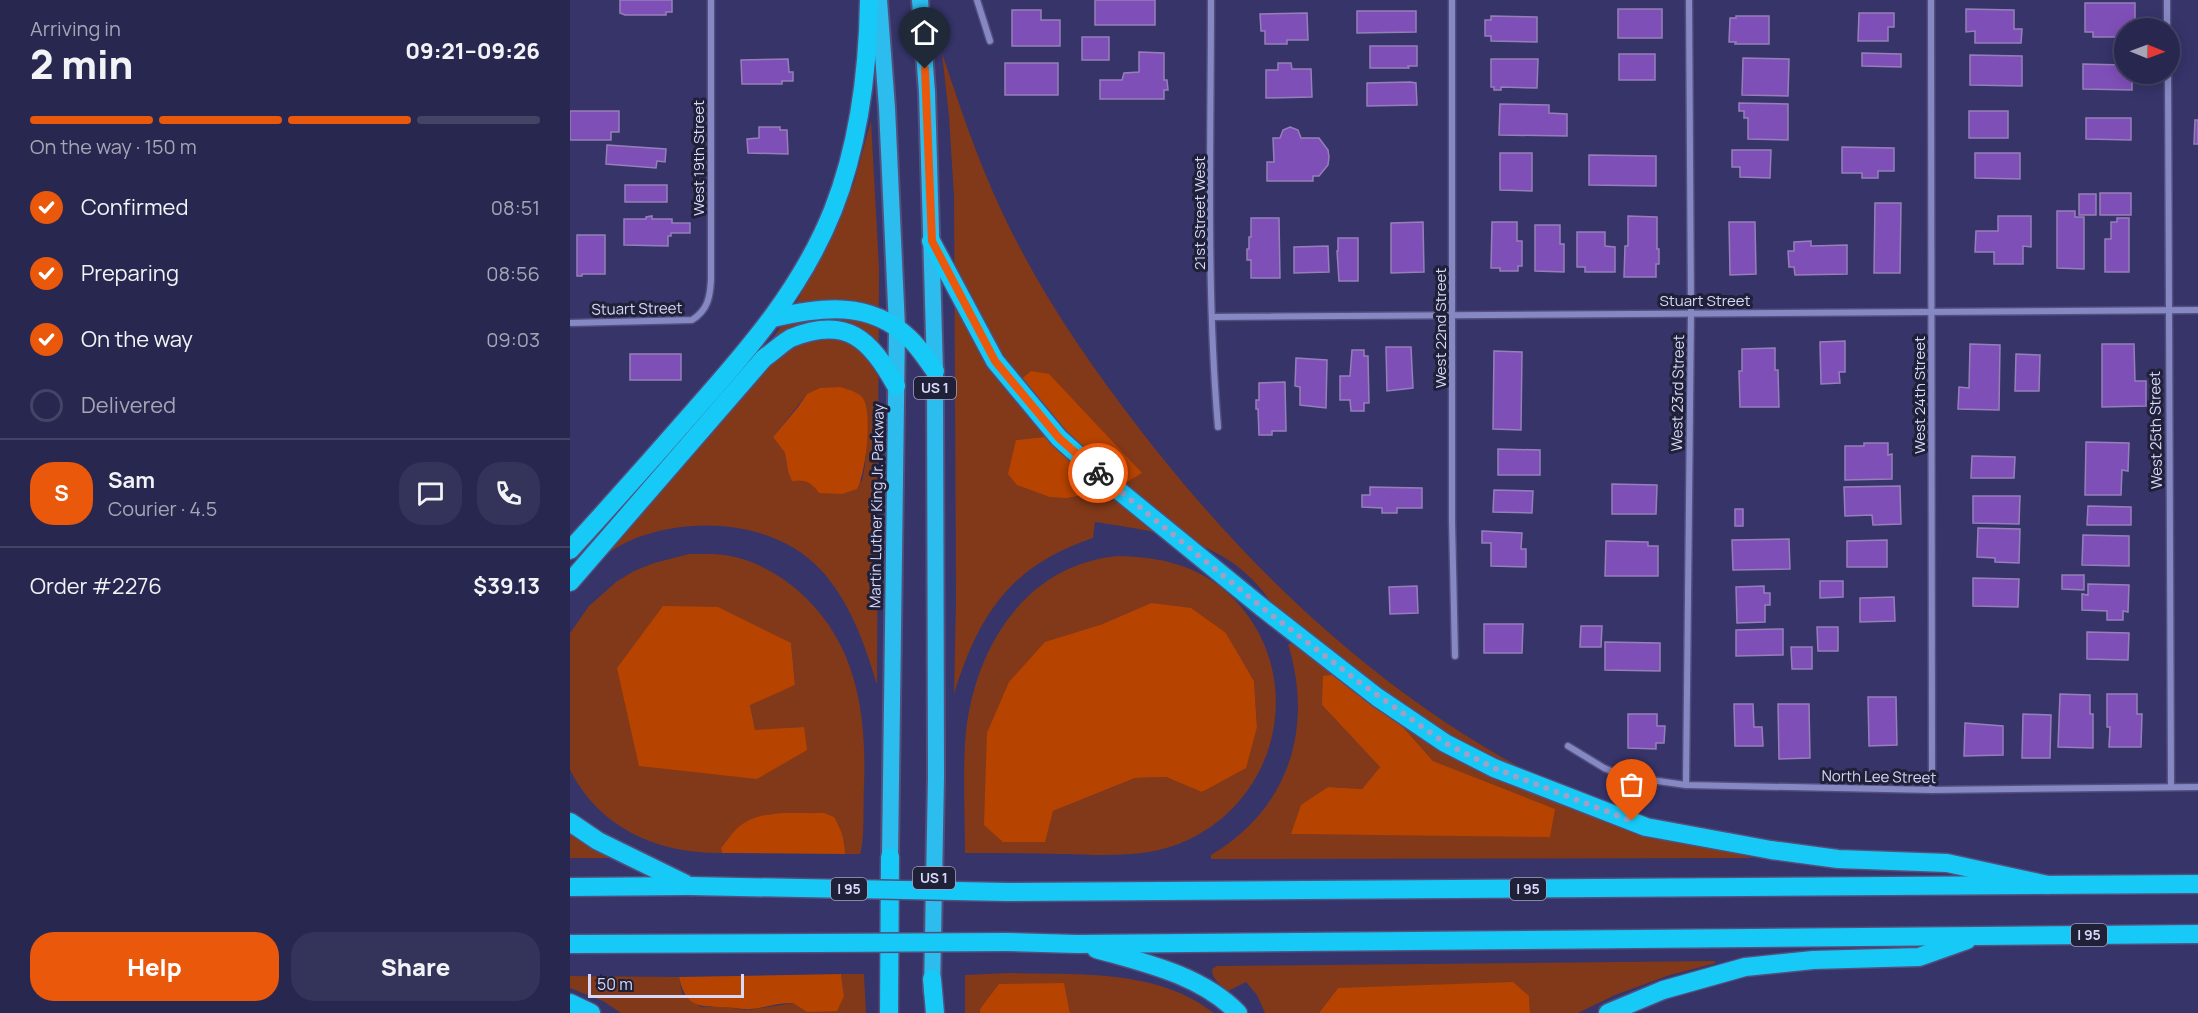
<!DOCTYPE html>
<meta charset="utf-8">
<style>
body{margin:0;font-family:Manrope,sans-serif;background:#343359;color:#f1f3f6;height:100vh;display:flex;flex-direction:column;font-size:22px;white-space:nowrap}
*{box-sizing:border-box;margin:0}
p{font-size:20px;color:#a5a5b7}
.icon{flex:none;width:33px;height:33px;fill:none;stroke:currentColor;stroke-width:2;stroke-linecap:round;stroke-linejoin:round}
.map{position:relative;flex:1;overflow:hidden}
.panel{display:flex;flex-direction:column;background:#28274f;width:570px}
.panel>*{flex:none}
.needle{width:39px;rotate:91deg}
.tools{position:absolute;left:1544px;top:18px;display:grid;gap:12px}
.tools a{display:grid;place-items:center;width:66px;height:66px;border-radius:50%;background:#28274f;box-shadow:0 3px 15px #0003,0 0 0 2px #446;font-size:30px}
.scale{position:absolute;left:18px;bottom:15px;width:156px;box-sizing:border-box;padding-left:6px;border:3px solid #d7d9fa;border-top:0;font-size:16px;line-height:21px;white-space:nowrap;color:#d7d9fa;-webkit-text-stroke:4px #202038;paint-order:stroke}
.pin{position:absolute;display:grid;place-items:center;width:51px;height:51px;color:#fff;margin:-62px -26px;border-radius:50% 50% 50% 0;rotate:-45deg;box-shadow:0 0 6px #0007}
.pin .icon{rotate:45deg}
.courier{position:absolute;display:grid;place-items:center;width:60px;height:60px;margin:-30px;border:4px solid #ea580c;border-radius:50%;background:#fff;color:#222;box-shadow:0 2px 8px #0007}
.head em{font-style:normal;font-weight:800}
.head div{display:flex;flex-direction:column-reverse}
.head{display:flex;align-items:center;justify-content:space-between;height:102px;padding:0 30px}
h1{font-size:39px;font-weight:800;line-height:45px}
.bar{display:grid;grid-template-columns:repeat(4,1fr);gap:9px 6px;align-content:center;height:72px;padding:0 30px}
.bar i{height:8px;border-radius:4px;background:#446}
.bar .current{background:#ea580c}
.bar p{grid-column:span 4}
.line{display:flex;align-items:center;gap:15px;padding:0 30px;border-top:2px solid #446}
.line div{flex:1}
.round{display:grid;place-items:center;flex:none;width:63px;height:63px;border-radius:24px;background:#343359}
ol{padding:0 30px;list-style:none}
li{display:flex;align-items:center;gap:18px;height:66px}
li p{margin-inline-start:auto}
li .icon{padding:6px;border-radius:50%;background:#ea580c;color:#fff;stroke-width:4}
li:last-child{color:#a5a5b7}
li i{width:33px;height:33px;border:3px solid #446;border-radius:50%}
.action{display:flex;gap:12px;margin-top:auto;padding:12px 30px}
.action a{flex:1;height:69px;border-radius:24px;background:#ea580c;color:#fff;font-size:24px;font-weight:800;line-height:69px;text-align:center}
.action a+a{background:#343359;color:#f1f3f6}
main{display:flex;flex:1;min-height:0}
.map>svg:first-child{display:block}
.green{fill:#813919;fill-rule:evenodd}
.forest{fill:#b74300}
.building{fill:#7f4fb8;stroke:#967fb9;stroke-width:1.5}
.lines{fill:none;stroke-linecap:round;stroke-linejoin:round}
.minor-casing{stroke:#524f7d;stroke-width:9}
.trunk-casing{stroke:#524f7d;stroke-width:20}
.motorway-casing{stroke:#524f7d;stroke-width:21}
.minor{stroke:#8688c4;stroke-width:6}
.trunk{stroke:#2cbced;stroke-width:16}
.motorway{stroke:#16c9f7;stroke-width:18}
.motorway-bridge-casing{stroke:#524f7d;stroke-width:21;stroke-linecap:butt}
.motorway-bridge{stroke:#16c9f7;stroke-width:18}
.done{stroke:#9f9fc7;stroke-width:6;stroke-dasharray:0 10.8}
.route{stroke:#ea580c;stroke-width:8}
.labels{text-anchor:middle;stroke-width:6;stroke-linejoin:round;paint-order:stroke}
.shield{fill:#202038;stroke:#a0a2c0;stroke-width:1.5}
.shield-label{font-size:14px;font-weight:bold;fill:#d7d9fa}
.street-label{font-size:15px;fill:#d7d9fa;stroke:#202038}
</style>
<main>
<section class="panel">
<div class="head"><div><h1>2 min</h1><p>Arriving in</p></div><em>09:21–09:26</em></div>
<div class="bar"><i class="current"></i><i class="current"></i><i class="current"></i><i></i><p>On the way · 150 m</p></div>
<ol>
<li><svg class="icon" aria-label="check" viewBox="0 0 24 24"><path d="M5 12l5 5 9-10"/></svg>Confirmed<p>08:51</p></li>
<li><svg class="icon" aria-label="check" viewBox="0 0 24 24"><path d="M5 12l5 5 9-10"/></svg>Preparing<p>08:56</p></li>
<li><svg class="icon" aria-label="check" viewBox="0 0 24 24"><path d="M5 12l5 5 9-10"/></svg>On the way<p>09:03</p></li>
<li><i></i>Delivered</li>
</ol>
<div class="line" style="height:108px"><b class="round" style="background:#ea580c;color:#fff">S</b><div><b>Sam</b><p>Courier · 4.5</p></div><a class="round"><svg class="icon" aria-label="chat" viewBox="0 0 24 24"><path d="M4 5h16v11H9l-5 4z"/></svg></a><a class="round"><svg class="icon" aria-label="phone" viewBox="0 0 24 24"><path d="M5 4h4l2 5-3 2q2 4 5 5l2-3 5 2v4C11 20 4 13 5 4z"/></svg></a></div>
<div class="line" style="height:78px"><div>Order #2276</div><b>$39.13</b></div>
<div class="action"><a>Help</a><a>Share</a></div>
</section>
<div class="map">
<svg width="1628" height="1013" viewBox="0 0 1628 1013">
<rect width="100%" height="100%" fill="#363469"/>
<g class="green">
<path d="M 372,53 C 394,119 414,179 447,242 C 480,307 523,368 568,427 C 671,561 795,681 944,764 C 975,782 1008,796 1041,810 C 1057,817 1074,826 1090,832 C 1121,842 1152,849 1183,858 L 641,859 L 641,855 C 719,808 744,729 718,644 L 722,644 C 716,630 710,615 701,602 C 658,539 594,533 525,522 L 523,538 C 440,566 409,614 384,694 L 386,600 L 384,197 L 379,116 ZM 459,408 L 545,489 L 497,498 L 446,440 L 474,437 ZM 784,672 L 863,761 L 984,809 L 980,836 L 721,834 L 757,787 L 792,789 L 810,767 L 752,705 Z"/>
<path d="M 301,121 L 309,267 L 307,685 C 295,644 280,602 251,570 C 205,521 125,516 66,538 C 51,544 38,553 26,561 L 187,360 L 221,313 L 264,230 L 284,183 ZM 237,394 L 296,444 L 295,464 L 292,481 L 249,493 L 242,483 L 218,471 L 215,453 L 203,437 Z"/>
<path d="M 119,554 C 134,554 150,553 165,557 C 187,562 208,574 225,588 C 286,639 297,711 294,787 C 293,804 295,840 290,854 L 275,854 L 274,840 L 223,814 L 200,814 L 151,848 L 152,853 C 89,854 30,829 0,770 L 0,633 L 19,606 L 46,582 L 64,571 L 84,563 ZM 221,643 L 225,685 L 180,704 L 185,731 L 233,727 L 69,766 Z"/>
<path d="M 549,556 C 585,557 619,563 648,585 C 737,654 720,790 620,839 C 580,859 535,855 491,854 C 459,853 427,853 395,853 C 395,817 393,780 395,743 C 401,654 452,564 549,556 ZM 581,603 L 656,633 L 684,681 L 687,727 L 633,792 L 596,777 L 565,778 L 483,811 L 530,625 Z"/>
<polygon points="0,824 65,858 0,858"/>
<path d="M 1144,961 L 1146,963 L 1100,975 L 1045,995 L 1008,1013 L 960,1013 L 959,996 L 768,988 L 749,1013 L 695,1013 L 687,995 L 676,982 L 658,991 C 650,984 642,980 642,969 L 647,966 Z"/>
<path d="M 439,973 C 508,975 586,968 644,1013 L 500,1013 L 494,984 L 410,1008 L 410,1013 L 395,1013 L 395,975 Z"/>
<polygon points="271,974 294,974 296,1013 51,1013 33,1001 0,988 0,976 109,977 112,993 131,1007 160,1007 167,1009 179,1010 223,1003 237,1012 244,1011 274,996"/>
</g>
<g class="forest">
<polygon points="461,371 479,374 572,473 545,489 497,498 480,497 447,485 438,474 446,440 474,437 448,382"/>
<path d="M 270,387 C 279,390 290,392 294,400 C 302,416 296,473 287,489 L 272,494 L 249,493 C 241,482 236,479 222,481 L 218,471 L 215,453 L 203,437 L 228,407 L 237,394 L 250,388 Z"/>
<polygon points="581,603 621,608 656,633 684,681 687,727 676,768 632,792 596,777 565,778 483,811 475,842 433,842 414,825 417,733 439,682 475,642 530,625"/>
<polygon points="93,606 148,607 221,643 225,685 180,705 185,730 234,727 237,750 187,779 69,766 47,668"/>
<polygon points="784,672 863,761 985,809 980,837 721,834 731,805 758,787 792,789 810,767 752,705 753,676"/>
<path d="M 254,813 L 264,817 C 271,829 275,840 275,854 L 152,853 L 151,848 C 158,840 164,829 174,823 C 196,809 228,814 254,813 Z"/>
<path d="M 271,974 L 274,996 L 267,1011 L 237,1012 L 223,1003 C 209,1002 195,1008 181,1009 C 171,1010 162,1007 153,1007 C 126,1007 115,1005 109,977 Z"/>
<polygon points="943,982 959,996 960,1013 749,1013 768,988"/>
<polygon points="494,983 500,1013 410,1013 410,1009 429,984"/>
</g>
<g class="building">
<polygon points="50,0 102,0 102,12 96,12 96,15 55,15 50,13"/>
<rect x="525" y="0" width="60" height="25"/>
<polygon points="1515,3 1565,3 1565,28 1554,28 1554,37 1523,37 1523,32 1515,32"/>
<rect x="1048" y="9" width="44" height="29"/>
<polygon points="1396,9 1444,10 1444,29 1452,29 1451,43 1405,43 1405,31 1396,32"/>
<polygon points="442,10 471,10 471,20 490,20 490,46 442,46"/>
<polygon points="787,11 846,11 846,32 787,33"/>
<polygon points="737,13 738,40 717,40 717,44 695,44 695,31 691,31 690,14"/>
<polygon points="1289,13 1324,13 1324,27 1318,27 1318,41 1288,41"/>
<polygon points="921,16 967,17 967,42 921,41 921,36 915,36 915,20 921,20"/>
<polygon points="1166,16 1199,16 1199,44 1165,44 1166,42 1159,42 1160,18 1166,18"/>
<rect x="512" y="37" width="27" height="23"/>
<polygon points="800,46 847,46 847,66 838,66 839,68 800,68"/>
<polygon points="569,52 594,53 594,80 597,80 598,90 594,90 594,99 530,99 530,80 552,80 554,73 569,72"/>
<polygon points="1292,53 1331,54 1331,67 1292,66"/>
<rect x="1049" y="54" width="36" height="26"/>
<polygon points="1400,55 1452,56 1452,86 1400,85"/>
<polygon points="1173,58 1219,59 1218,96 1172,95"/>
<polygon points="218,59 219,72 223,72 223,81 212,81 212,84 172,84 171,60"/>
<polygon points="921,59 968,59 967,88 931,87 931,90 924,90 924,87 921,87"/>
<rect x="435" y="63" width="53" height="32"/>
<polygon points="708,63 721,63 722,69 741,69 742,97 696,98 696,70 708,70"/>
<polygon points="1513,64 1554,65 1554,74 1562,74 1562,90 1513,89"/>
<polygon points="840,82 846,83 847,105 797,106 797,83"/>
<polygon points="1169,103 1218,104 1218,140 1178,139 1178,118 1174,118 1174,111 1169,111"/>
<polygon points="930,104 979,105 979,113 997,114 997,136 929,135"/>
<polygon points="0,111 49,111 49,132 41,132 41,140 0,140"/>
<rect x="1399" y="111" width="39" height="27"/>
<polygon points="1516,118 1561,118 1561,140 1516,139"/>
<polygon points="1625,120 1628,120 1628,144 1624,144"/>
<polygon points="189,127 210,127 210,130 217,130 218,154 178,153 177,139 189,138"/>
<polygon points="720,127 728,130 731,138 749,138 758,150 759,157 758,165 749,176 743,176 743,181 697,181 697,162 704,162 703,138 710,138 713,130"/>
<polygon points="37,145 96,149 95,162 87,161 86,168 36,164"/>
<polygon points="1272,147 1324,148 1324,171 1308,171 1308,178 1292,178 1292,173 1272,173"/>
<polygon points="1162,150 1201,150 1200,178 1170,177 1170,167 1162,167"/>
<polygon points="930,153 962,153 962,191 930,190"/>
<polygon points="1405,153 1450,153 1450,179 1405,178"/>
<polygon points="1019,155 1086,156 1086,186 1019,185"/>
<rect x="55" y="185" width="42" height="17"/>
<rect x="1530" y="193" width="31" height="22"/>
<rect x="1509" y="194" width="17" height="21"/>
<polygon points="1305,203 1331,203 1330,273 1304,273"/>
<polygon points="1487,211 1505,211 1505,217 1514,217 1514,269 1487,268"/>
<polygon points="82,216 82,219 102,219 102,223 120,223 120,233 101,233 101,236 98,236 98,246 54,245 54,219 76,219 76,217"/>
<polygon points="1058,216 1087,217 1087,249 1089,249 1089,264 1086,264 1086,277 1054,277 1055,246 1058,246"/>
<polygon points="1428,216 1461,216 1461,247 1453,246 1453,264 1424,264 1424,252 1405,252 1406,231 1428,231"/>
<polygon points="681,218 709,218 710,278 681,278 681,260 677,260 677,249 679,249 679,237 681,237"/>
<polygon points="1547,218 1559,218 1559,272 1535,272 1535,239 1541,239 1541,222 1547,222"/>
<polygon points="853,222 854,272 821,273 821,223"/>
<polygon points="922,222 947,222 947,241 952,241 952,266 948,266 948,271 930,271 930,268 921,268"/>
<polygon points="1159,222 1185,222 1186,274 1160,275"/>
<polygon points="965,225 990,225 990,244 994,244 994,272 965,271"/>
<polygon points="1007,232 1035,232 1035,246 1045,247 1045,272 1015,272 1015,267 1007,267"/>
<polygon points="7,235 35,235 35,274 12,274 12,276 7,276"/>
<polygon points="768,238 788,238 788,281 769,281 767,251 768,251"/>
<polygon points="1241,241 1241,246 1277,245 1277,274 1225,275 1224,267 1219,267 1218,251 1224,251 1224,242"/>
<polygon points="758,246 759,272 724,273 724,247"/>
<polygon points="1275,341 1275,372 1269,372 1270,383 1251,384 1250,342"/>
<polygon points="1400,344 1430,345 1429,410 1388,409 1389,387 1399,388"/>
<polygon points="1532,344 1564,344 1565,381 1576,381 1576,406 1532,407"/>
<polygon points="816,347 841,347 843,388 817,391"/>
<polygon points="1205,348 1205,370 1208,370 1209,407 1170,407 1169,371 1172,371 1172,349"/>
<polygon points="782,350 794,350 794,356 798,356 799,403 794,403 794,411 781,411 780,400 770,400 770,376 780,376"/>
<polygon points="924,351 952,352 951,430 923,429"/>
<rect x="60" y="354" width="51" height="26"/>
<polygon points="1446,354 1470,355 1469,391 1445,391"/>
<polygon points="726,358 757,360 756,408 730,405 730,387 725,386"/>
<polygon points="715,382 716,431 702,431 702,435 689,435 688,409 686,409 686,400 689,400 689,383"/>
<polygon points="1516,442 1559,443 1558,471 1552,470 1551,495 1515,495"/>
<polygon points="1294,443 1318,443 1318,455 1322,454 1322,479 1275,480 1275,446 1294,446"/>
<polygon points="928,449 970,450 970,475 928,475"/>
<polygon points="1402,456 1445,457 1444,478 1401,478"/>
<polygon points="1042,484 1087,485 1086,514 1042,514"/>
<polygon points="1330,486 1331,524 1303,525 1302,515 1275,516 1274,487"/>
<polygon points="800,487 852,488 852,508 827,508 827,513 812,513 812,508 792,507 792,495 800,495"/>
<polygon points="924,490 963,491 962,513 923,512"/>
<polygon points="1403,496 1450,496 1449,524 1403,523"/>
<polygon points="1518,506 1561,507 1561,525 1517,525"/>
<rect x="1165" y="509" width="8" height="17"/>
<polygon points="1408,528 1450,529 1449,563 1425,562 1425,558 1407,557"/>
<polygon points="912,531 952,533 951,549 956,549 956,567 921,566 921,543 912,543"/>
<polygon points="1513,535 1559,536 1559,566 1512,565"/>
<polygon points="1219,539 1220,569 1163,570 1162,540"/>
<polygon points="1317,540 1317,567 1277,567 1277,541"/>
<polygon points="1036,541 1078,542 1078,546 1088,546 1088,576 1035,576"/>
<polygon points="1492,575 1514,575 1514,590 1492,589"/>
<polygon points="1403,578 1449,579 1448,607 1403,606"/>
<polygon points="1250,581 1273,581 1273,597 1250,598"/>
<polygon points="1518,584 1559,585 1558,612 1553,611 1553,620 1537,620 1537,611 1512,610 1512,594 1518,595"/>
<polygon points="847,586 848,613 820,614 819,587"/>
<polygon points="1194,586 1194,593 1200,593 1200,605 1195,605 1195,622 1167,623 1166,587"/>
<polygon points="1324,597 1325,621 1290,622 1290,598"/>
<polygon points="914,624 953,624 952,653 914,653"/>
<polygon points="1011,626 1032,626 1031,647 1010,647"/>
<polygon points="1247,627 1268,627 1268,651 1248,651"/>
<polygon points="1213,629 1213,655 1166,656 1166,630"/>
<polygon points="1517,632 1559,633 1558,660 1517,659"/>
<polygon points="1035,642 1090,643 1090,671 1035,670"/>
<polygon points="1221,647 1242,647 1242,669 1222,669"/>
<polygon points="1490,694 1520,695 1520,714 1523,714 1523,748 1488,747"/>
<polygon points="1537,694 1567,694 1567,714 1572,714 1571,747 1539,747 1540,727 1537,727"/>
<polygon points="1298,697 1326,697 1327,745 1299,746"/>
<polygon points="1164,704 1183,704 1184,727 1192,727 1193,746 1165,746"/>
<polygon points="1208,704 1239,704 1240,758 1209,759"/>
<polygon points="1058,714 1087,714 1087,726 1095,726 1094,743 1086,743 1086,749 1058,748"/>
<polygon points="1453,714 1481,715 1480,758 1452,758"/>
<polygon points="1395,723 1433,726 1433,755 1394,756"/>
</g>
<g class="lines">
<g class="minor-casing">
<g id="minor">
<polyline points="407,0 420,41"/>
<path d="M 641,0 C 641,141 636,286 648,427"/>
<polyline points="882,0 882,521 885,656"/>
<polyline points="1361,0 1362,790"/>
<polyline points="1597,0 1597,28"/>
<polyline points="1598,74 1601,787"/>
<polyline points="642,317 1628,310"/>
<path d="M 0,323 L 122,320 C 138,310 140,297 141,280 L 141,0"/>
<polyline points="998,746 1034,768 1053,776 1116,785 1362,790 1628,787"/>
<polyline points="1116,785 1121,313 1119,0"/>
</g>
</g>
<g class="trunk-casing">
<g id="trunk">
<polyline points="309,0 317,108 327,327 320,857"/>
<polyline points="350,0 357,92 365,371 366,777 362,991"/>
</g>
</g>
<g class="motorway-casing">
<g id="motorway">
<polyline points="361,241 425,361 489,438 537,481 694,609 807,697 875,743 924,768 1076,827 1201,850 1268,859 1377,863 1478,885"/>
<path d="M 203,318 C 251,307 300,300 339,338 C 349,347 357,360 365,371"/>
<path d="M 0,550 C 42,504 83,458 124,411 C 179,349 232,288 263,210 C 289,144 298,71 299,0"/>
<path d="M 0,582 L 194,358 C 203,352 212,343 221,338 C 277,315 301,340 326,386"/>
<polyline points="0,822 28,841 120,886"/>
<polyline points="0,887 116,886"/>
<polyline points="437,892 1628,884"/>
<polyline points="437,942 507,944 1628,934"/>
<polyline points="0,944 245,943"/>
<path d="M 526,949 C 575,963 631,975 668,1013"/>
<polyline points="362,979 365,1013"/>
<polyline points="0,1003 21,1013"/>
<polyline points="319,1013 320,857"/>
<polyline points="1038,1013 1093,990 1175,967 1243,960 1349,957 1397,940"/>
</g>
</g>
<use href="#minor" class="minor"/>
<use href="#trunk" class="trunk"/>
<use href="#motorway" class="motorway"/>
<g class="motorway-bridge-casing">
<g id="motorway-bridge">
<polyline points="120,886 437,892"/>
<polyline points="245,943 437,942"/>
</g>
</g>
<use href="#motorway-bridge" class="motorway-bridge"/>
</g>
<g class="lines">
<polyline class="done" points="528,473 694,609 789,682 875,743 924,768 1062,821"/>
<polyline class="route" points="355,69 362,241 425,361 489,438 528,473"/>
</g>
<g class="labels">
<g class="shield">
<rect x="344" y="377" width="42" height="22" rx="4.5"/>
<rect x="343" y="867" width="42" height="22" rx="4.5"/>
<rect x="261" y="878" width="36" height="22" rx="4.5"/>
<rect x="940" y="878" width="36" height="22" rx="4.5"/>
<rect x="1501" y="924" width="36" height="22" rx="4.5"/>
</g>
<g class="shield-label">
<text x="365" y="393">US 1</text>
<text x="364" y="883">US 1</text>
<text x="279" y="894">I 95</text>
<text x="958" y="894">I 95</text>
<text x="1519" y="940">I 95</text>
</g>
<g class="street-label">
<text transform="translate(129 158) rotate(-90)" y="5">West 19th Street</text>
<text transform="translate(630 213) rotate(-90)" y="5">21st Street West</text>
<text x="1135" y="306">Stuart Street</text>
<text transform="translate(67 309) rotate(-1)" y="5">Stuart Street</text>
<text transform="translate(871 328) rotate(-90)" y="5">West 22nd Street</text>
<text transform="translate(1108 393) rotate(-89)" y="5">West 23rd Street</text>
<text transform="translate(1350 395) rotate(-90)" y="5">West 24th Street</text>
<text transform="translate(1586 430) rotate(-91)" y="5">West 25th Street</text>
<text transform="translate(307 506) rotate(-89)" y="5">Martin Luther King Jr. Parkway</text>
<text transform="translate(1309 777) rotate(1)" y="5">North Lee Street</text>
</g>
</g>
</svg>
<div class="tools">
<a><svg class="needle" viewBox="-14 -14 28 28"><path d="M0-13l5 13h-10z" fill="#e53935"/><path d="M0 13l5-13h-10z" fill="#a5a5b7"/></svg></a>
</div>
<div class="scale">50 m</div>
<div class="pin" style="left:1062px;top:821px;background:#ea580c"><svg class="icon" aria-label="bag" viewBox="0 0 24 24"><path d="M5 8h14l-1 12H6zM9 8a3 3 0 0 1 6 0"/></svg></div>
<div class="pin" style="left:355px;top:69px;background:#1f2937"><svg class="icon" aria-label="home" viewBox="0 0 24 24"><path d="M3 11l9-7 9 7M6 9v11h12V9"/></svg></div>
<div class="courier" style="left:528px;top:473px"><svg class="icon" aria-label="bike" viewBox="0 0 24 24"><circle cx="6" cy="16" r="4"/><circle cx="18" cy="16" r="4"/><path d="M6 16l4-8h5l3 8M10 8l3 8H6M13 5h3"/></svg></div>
</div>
</main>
